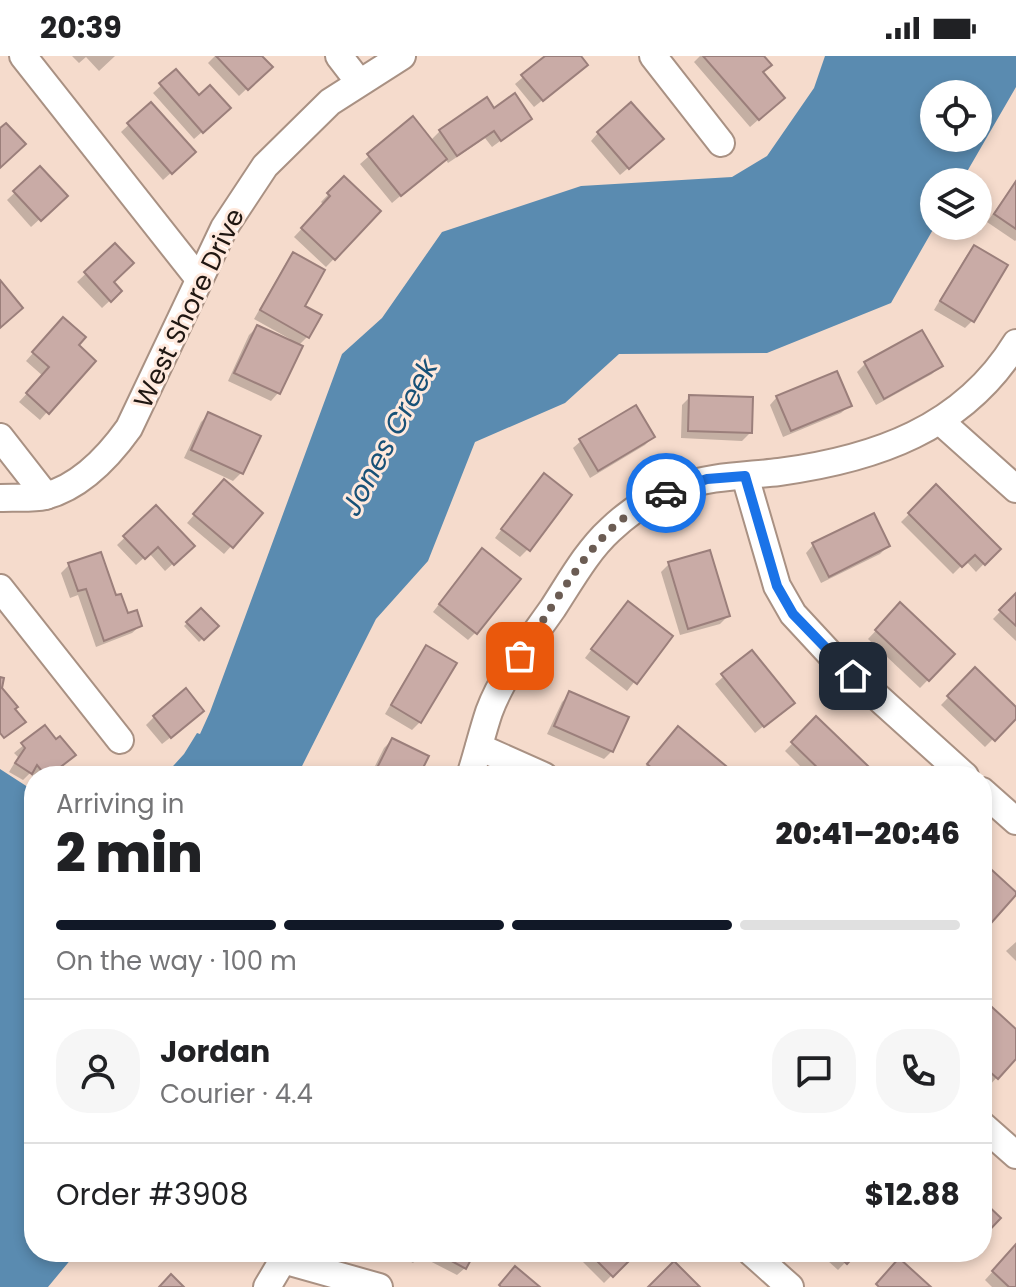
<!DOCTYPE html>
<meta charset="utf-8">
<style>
body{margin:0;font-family:Poppins,sans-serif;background:#f6f6f6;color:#202124;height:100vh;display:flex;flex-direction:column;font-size:30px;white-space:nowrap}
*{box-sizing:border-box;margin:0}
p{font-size:26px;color:#757577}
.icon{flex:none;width:44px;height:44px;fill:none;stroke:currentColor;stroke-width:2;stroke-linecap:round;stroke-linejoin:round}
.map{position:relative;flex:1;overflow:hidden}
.drawer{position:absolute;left:24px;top:710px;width:968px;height:496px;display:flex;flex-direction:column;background:#fff;border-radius:32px;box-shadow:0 4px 12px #0003}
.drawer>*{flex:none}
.buttons{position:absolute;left:920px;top:24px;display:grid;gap:16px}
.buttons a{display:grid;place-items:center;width:72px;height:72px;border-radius:50%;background:#fff;box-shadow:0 4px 12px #0003;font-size:40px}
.pin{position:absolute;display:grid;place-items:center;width:68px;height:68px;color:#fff;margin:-34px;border-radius:16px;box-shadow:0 4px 12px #0006}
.courier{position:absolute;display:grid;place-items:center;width:80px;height:80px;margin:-40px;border:6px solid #1a73e8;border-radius:50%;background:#fff;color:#222;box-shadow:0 2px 10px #0007}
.summary em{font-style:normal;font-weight:800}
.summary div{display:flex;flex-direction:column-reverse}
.summary{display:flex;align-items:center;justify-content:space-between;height:136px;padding:0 32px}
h1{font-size:52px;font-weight:800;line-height:60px}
.bar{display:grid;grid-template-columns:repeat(4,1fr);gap:12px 8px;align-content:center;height:96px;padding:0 32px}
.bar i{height:10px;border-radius:6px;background:#e0e0e0}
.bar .on{background:#111827}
.bar p{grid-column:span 4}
.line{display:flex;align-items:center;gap:20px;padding:0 32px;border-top:2px solid #e0e0e0}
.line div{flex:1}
.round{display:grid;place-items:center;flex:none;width:84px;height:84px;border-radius:32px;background:#f6f6f6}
.status{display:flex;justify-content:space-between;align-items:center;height:56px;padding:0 40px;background:#fff;direction:ltr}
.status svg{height:22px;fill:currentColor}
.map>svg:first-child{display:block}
.water{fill:#5a8bb0;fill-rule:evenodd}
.shadow{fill:#0003}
.building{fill:#c9aba6;stroke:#9b7f7b;stroke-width:2}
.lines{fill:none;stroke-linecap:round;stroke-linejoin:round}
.minor-casing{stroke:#a99183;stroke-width:30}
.minor{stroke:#fff;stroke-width:26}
.done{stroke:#6b5c53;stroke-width:8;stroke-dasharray:0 14.4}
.route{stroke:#1a73e8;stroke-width:10}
.labels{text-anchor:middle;stroke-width:6;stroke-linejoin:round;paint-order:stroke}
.street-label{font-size:26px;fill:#201712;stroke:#ffe9dd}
.water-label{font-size:28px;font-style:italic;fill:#185177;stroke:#ffe9dd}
</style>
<div class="status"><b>20:39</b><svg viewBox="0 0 49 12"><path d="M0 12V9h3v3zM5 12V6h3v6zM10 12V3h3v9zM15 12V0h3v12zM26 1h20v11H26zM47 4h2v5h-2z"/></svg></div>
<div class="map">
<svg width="1016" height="1231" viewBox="0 0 1016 1231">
<rect width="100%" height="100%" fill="#f5dbcc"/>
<g class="water">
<path d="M 825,0 L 1016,0 L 1016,31 L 961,126 L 934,126 L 935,170 L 891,247 L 767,297 L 619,298 L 565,347 L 475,386 L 428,505 L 376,563 L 297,720 L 164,720 L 184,698 L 197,677 L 200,678 L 210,656 L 342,298 L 382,262 L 442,176 L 581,130 L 732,121 L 767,100 L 814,32 ZM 934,38 L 978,38 L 978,82 L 934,82 Z"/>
<polygon points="0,713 34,735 34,1196 77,1196 48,1231 0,1231"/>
</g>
<g class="shadow">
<polygon points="72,0 115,0 99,15 86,1 79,7"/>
<polygon points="215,0 259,0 270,11 239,40 208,7"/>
<polygon points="548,0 578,0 577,16 534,51 515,28"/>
<polygon points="700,0 762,0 761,17 775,49 750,71 694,6"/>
<polygon points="176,16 199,41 220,60 194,83 153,37"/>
<polygon points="151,48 185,104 163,124 121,76"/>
<polygon points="493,54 530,63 492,91 485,82 448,107 445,102 392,147 360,108 412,63 430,85 440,75"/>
<polygon points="598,77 653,91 620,119 591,85"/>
<polygon points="40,113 65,140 31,171 7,144"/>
<polygon points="344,122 379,156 326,211 294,181 324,149 321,146"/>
<polygon points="1016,125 1016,184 1015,185 987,166"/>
<polygon points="115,190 111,226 120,235 102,252 77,226"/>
<polygon points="975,191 972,265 965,272 934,254 967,199"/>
<polygon points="294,199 307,281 298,290 278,337 271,345 228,325 249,279 257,271 288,286 290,283 254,263 286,207"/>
<polygon points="55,272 47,356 40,364 19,346 43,320 26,305"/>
<polygon points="865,308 940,310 932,318 876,349 857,316"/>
<polygon points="690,341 750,377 742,385 681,382 682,349"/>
<polygon points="777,341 849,350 841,357 783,381 770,349"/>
<polygon points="209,358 258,381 241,417 233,425 184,402 201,366"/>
<polygon points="653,381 645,389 590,422 573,392 581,385"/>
<polygon points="536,427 528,493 520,501 495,482"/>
<polygon points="936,431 998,493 976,516 966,505 953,518 901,466"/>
<polygon points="216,434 260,458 224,498 187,467"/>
<polygon points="156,452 192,490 165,515 149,497 136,509 117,489"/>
<polygon points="813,489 888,490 880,498 821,527 806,497"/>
<polygon points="474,503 476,576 468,584 433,556"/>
<polygon points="669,508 728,560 720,568 680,579 661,516"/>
<polygon points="69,509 115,542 127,559 140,570 132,577 96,591 78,539 70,542 61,517"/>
<polygon points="1016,539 1016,585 993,563"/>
<polygon points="900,549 953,598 920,632 868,583"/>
<polygon points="201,554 216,570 199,586 184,570"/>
<polygon points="620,556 671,580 627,635 585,602"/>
<polygon points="427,592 420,666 412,674 385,658 419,600"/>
<polygon points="751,597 784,654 755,677 715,628"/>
<polygon points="975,614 1016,654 1016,660 985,691 941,649"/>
<polygon points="570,638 612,695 604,703 547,678 562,646"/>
<polygon points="154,661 194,663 162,688 146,669"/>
<polygon points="816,663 856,720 810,720 785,695"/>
<polygon points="45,672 56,686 48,720 34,720 34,723 30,717 23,724 9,716 18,701 14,697"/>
<polygon points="670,680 726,720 644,720 640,717"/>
<polygon points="392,684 417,720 370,720 384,692"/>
<polygon points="1016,886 1016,905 1006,895"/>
<polygon points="982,944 1016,975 1016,1000 989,1030 982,1023"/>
<polygon points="1016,1190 1016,1231 992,1231 985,1224"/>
<polygon points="393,1196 473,1196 465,1212 457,1219 420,1200 413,1207"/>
<polygon points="573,1196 635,1196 604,1227"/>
<polygon points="818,1196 855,1196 838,1214"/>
</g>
<g class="building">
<polygon points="216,0 262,0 273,11 248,34"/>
<polygon points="545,0 581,0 588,9 543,45 521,19"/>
<polygon points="703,0 764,0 772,9 763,16 785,42 759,64"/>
<polygon points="176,13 199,39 210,29 231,52 203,77 159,27"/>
<polygon points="515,37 532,63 501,85 494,75 457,100 439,74 487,41 494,52"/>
<polygon points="151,46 196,96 172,118 127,67"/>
<polygon points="631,46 664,83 629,113 597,76"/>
<polygon points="413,60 447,103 401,140 367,98"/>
<polygon points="6,67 26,88 0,112 0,72"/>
<polygon points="40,110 68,140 41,165 13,135"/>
<polygon points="344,120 381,155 335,204 301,172 330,140 327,137"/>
<polygon points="1016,125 1016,173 994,158"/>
<polygon points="115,187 134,207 114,226 122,235 111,246 84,216"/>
<polygon points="974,189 1008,209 974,266 940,245"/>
<polygon points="293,196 325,214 305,250 322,259 309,282 260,254"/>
<polygon points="0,224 23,252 0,272"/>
<polygon points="63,261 86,281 79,289 96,305 49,358 26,337 49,311 32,296"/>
<polygon points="257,269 303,290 280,338 234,317"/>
<polygon points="922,274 943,310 884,343 864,306"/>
<polygon points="837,315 852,350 791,375 776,340"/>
<polygon points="689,339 753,341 752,377 688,375"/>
<polygon points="636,349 655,381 598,415 579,383"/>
<polygon points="208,356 261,380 243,418 191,394"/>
<polygon points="544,417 572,439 530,495 501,473"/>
<polygon points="224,423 263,457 233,492 193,458"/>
<polygon points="936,428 1001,493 985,509 975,499 962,511 908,457"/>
<polygon points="156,449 195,490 174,509 158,491 145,503 123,480"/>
<polygon points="874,457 890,490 829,521 812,487"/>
<polygon points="482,492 521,523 477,578 439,548"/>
<polygon points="710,494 730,560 688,573 668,506"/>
<polygon points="101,496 116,539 121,538 128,557 137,554 142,570 104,585 86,533 78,535 68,507"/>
<polygon points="1016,537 1016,570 999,554"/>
<polygon points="628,545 673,580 637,628 591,593"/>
<polygon points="900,546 955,598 929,625 875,574"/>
<polygon points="201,552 219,570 204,584 186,566"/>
<polygon points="426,589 457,607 421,667 391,649"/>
<polygon points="752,594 795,647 764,671 721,618"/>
<polygon points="975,611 1016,651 1016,663 995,685 947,640"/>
<polygon points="0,621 4,622 2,632 18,651 15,653 26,666 4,682 0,677"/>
<polygon points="186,632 204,655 171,682 153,660"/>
<polygon points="569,635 629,661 613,696 554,670"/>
<polygon points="816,660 868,710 858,720 826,720 791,686"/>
<polygon points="45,669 56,683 60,680 76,699 49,720 46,720 37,709 32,718 15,707 25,692 21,687"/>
<polygon points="678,670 732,715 728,720 661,720 647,708"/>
<polygon points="392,682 429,700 419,720 373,720"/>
<polygon points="982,805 1016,836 1016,839 985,874 982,871"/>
<polygon points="982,942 1016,973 1016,1003 998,1023 982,1009"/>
<polygon points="982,1144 1001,1162 982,1182"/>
<polygon points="1016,1188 1016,1231 1009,1231 992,1215"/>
<polygon points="435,1196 475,1196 466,1213"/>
<polygon points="588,1196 638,1196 613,1221"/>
<polygon points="834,1196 858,1196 847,1208"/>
<polygon points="899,1202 931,1231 879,1231 876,1228"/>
<polygon points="674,1205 700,1231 648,1231"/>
<polygon points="515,1210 540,1231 501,1231 499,1229"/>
<polygon points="171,1218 184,1231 159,1231"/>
</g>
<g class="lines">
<g class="minor-casing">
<g id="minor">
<polyline points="23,0 199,223"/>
<polyline points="339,0 359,26"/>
<polyline points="653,0 721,87"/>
<polyline points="940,365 1016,433"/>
<polyline points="0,381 46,440"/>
<polyline points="745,420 777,530 793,558 831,599 965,720"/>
<path d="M 0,442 C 14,441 31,443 45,440 C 80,431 109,400 129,372 L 224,172 L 265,110 L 330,46 L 402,0"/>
<polyline points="0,532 120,684"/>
<polyline points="479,691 544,720"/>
<path d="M 470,720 C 477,699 482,677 489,656 C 503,618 530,585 553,552 C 570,526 587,495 610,474 C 629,456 653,440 677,432 C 709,420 745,420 779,416 C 875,403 963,373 1016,287"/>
<polyline points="982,735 1016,765"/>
<polyline points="982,1069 1016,1099"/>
<polyline points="751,1196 790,1231"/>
<polyline points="283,1204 379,1231"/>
<polyline points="267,1231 283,1204 283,1196"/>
</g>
</g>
<use href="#minor" class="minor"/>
</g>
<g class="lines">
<path class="done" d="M 520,600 C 546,561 577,506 610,474 C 626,458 646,447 666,437"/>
<polyline class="route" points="666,437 707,423 745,420 777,530 793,558 853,620"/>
</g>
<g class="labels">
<g class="street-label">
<text transform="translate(189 252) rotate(-64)" y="9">West Shore Drive</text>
</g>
<g class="water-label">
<text transform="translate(389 381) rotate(-62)" y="10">Jones Creek</text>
</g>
</g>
</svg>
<div class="buttons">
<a><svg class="icon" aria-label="locate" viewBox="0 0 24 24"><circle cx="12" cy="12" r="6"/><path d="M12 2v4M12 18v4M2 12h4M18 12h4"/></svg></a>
<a><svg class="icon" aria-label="layers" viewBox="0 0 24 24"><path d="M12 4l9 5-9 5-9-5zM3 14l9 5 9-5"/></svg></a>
</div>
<div class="pin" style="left:520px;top:600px;background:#ea580c"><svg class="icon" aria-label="bag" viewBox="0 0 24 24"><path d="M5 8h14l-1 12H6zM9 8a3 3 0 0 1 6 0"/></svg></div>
<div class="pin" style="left:853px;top:620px;background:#1f2937"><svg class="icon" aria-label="home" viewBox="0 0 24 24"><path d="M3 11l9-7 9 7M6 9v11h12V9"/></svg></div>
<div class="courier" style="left:666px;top:437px"><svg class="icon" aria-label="car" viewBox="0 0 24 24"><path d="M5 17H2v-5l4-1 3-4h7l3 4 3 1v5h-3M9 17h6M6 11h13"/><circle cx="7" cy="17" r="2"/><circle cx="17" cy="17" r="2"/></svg></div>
<section class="drawer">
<div class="summary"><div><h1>2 min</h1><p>Arriving in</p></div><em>20:41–20:46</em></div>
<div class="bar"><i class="on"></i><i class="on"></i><i class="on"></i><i></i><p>On the way · 100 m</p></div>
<div class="line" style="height:144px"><a class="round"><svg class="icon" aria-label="person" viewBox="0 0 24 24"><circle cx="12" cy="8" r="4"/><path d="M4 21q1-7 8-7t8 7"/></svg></a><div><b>Jordan</b><p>Courier · 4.4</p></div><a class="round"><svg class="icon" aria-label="chat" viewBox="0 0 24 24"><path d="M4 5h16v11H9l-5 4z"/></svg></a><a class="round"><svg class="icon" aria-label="phone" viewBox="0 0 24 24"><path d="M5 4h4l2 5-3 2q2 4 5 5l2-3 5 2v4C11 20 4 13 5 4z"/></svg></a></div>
<div class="line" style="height:104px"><div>Order #3908</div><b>$12.88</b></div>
</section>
</div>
